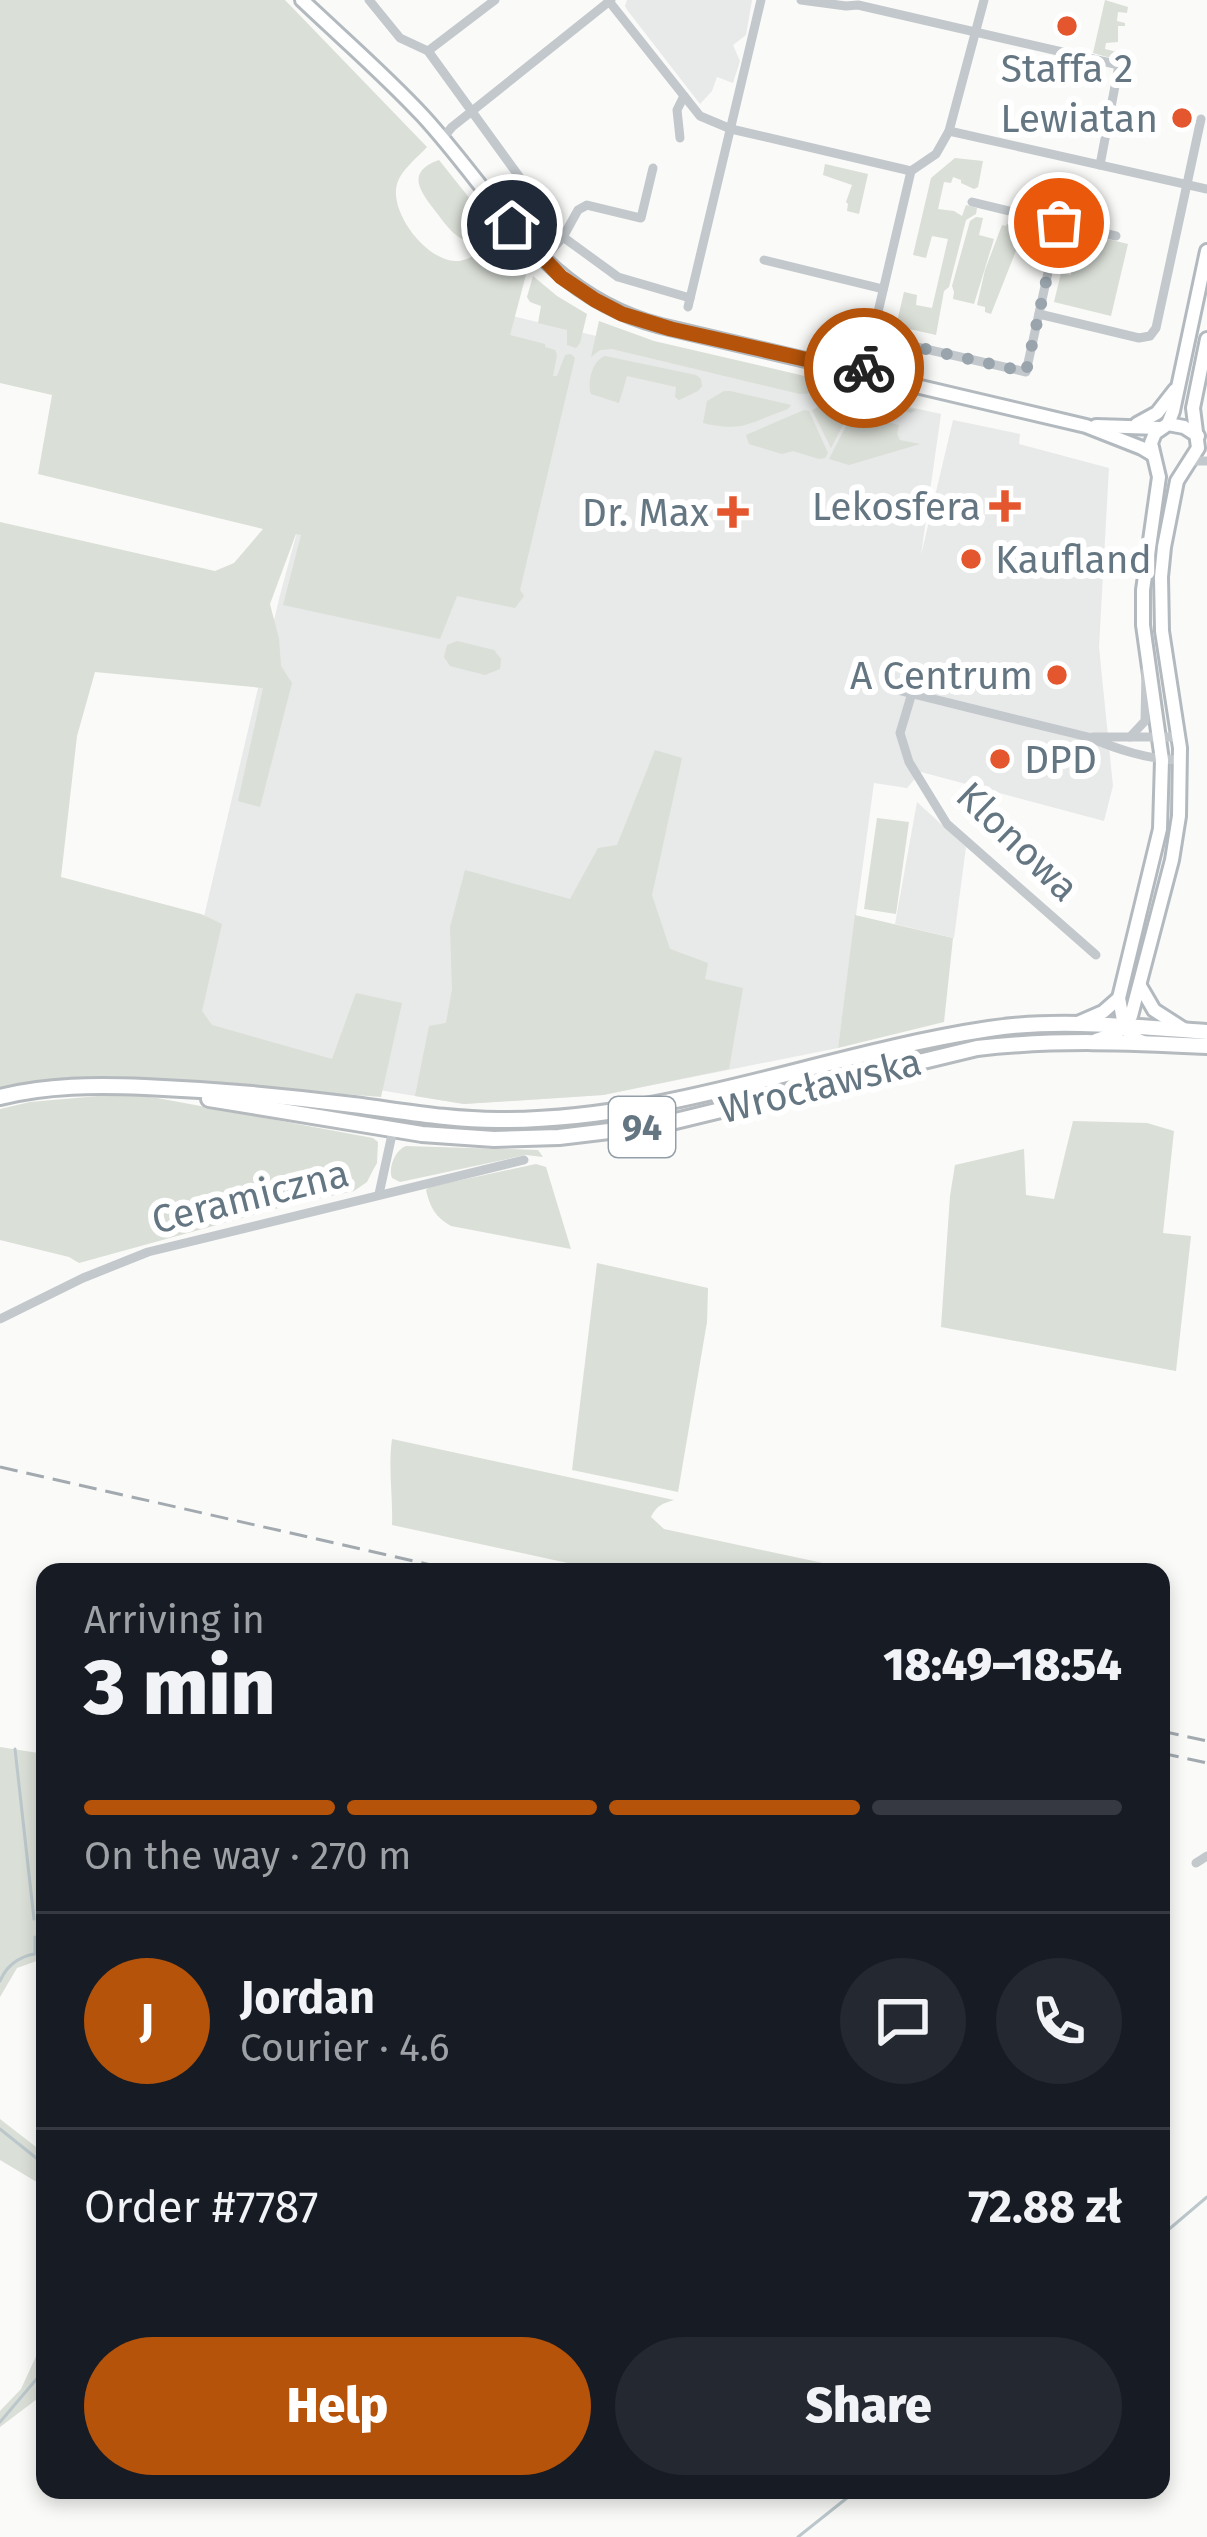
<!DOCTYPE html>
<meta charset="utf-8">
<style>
body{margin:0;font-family:"Fira Sans",sans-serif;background:#242831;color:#f1f3f6;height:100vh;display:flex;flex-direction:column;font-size:45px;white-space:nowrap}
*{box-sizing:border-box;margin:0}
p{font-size:39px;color:#9ea1a6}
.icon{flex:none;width:66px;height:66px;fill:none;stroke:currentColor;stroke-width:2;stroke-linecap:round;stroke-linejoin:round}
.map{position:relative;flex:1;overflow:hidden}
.details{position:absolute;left:36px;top:1563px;width:1134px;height:936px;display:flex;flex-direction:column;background:#171b24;border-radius:24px;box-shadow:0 6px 18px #0003}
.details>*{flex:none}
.pin{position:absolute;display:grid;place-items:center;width:102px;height:102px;color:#fff;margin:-51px;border:6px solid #fff;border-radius:50%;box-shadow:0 3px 12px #0007}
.courier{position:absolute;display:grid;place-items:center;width:120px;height:120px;margin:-60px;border:9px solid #b45309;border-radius:50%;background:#fff;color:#222;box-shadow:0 3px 15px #0007}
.summary em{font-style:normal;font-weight:800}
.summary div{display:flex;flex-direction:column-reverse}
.summary{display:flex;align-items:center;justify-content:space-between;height:204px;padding:0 48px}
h1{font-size:78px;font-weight:800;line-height:90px}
.bar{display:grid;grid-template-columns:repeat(4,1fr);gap:18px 12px;align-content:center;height:144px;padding:0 48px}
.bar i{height:15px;border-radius:9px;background:#363941}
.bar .active{background:#b45309}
.bar p{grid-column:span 4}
.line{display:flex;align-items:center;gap:30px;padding:0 48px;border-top:3px solid #363941}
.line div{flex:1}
.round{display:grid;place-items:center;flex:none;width:126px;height:126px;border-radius:63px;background:#242831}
.button{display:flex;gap:24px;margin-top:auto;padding:24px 48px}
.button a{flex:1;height:138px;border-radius:72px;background:#b45309;color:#fff;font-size:48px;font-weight:800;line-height:138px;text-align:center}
.button a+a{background:#242831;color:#f1f3f6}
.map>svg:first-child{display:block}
.built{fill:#e8e9e9}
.green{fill:#dadfd7}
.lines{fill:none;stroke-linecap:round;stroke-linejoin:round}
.stream{stroke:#bbc7cb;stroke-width:3}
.secondary-casing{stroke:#b3babf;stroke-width:18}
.primary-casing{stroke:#b5babe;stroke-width:20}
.street{stroke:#c3c8cc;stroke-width:9}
.secondary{stroke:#fff;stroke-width:12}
.primary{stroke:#fff;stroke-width:14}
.rail{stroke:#a2aab0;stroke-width:3;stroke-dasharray:18 9;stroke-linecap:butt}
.done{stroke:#99a4ac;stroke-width:12;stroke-dasharray:0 21.6}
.route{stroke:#b45309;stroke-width:15}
.poi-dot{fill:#e4572e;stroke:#fff;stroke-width:4.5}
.labels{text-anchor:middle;stroke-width:12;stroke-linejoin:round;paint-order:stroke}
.shield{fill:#fff;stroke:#939fa8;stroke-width:3}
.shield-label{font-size:36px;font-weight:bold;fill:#657683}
.poi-label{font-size:39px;fill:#657683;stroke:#fff;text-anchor:end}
.street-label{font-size:39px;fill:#657683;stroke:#fff}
</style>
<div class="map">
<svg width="1207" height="2537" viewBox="0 0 1207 2537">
<rect width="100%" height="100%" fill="#fafaf8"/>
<g class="built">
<polygon points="627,0 752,0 746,35 733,45 740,61 733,83 717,77 712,91 700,104 628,11 625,6"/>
<polygon points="365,281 676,355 941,414 921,555 953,420 1020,434 1019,444 1109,468 1099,647 1113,786 1104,821 921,772 907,788 874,783 838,1048 603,1095 464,1104 171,1056 280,595"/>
<polygon points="917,802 966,847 954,938 895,924"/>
</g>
<g class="green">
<path d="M 0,0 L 285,0 L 427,147 C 417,158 401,170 397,184 C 389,212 426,260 455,261 C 471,262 483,247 497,240 L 527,271 L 510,335 L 545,344 L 545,347 L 555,350 L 557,355 L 553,376 L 557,376 L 565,355 L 571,354 L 575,358 L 520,590 L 524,596 L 515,608 L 457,596 L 440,639 L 283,605 L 301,535 L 296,534 L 270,604 L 279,639 L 281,666 L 292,683 L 260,807 L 238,801 L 263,688 L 95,672 L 77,736 L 61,877 L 201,914 L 222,924 L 202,1011 L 212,1025 L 332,1059 L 356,993 L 402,1003 L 381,1097 L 111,1076 L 35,1081 L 0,1088 L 0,522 L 215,571 L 234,563 L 263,529 L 38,474 L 52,395 L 0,383 Z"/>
<polygon points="1105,0 1128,7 1127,13 1118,12 1117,21 1125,23 1125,26 1118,26 1118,42 1106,43 1105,49 1117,52 1118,55 1114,59 1093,53"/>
<polygon points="955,158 983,161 978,187 974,189 961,183 961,180 953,177 951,183 944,182 938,209 954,211 962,216 966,205 977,208 976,214 966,220 949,287 944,291 936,335 896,326 904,292 917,295 916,305 932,308 948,239 932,236 926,258 913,255 931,178"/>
<path d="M 439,160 L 486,219 L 488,229 C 467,256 450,230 436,212 C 420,191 405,172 439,160 Z"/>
<polygon points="825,164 868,174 859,214 847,211 848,204 846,202 852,185 823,175"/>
<polygon points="976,217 983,218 979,235 994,239 974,304 953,299 954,292 952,286 970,221"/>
<polygon points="1007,224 1025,228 991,314 985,312 985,307 977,305 985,270 1002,225 1006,226"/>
<polygon points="1075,231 1128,244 1111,316 1054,302 1061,273 1071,275 1071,270 1066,269"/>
<polygon points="533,276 557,296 587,314 580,343 576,348 567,345 567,330 538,323 541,306 530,302 527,297"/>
<polygon points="599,321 654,341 826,381 832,386 816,393 800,394 612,349 600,350 591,357"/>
<path d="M 605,356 L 696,375 L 701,379 L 702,386 L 698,391 L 679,400 L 675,397 L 676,387 L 627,376 L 619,403 L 591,394 C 587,382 592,361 605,356 Z"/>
<path d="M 724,391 L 730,391 L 791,405 L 788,409 C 752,421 744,433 703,423 L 707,401 Z"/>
<polygon points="847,392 858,396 831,448 812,410"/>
<polygon points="861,397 916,410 911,413 876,404 872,418 899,425 897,434 900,440 920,444 849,465 829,459"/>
<polygon points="804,410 809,411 828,453 825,458 819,459 793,451 782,454 749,444 746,435"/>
<polygon points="457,641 494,650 501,659 500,669 485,675 450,666 444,657 447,645"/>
<polygon points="655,750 682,758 652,895 670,949 708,963 705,979 743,988 729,1069 603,1095 464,1104 415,1096 429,1026 446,1023 452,989 450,927 465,870 570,899 598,848 617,845"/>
<polygon points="877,818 909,822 896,914 864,909"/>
<polygon points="855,915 953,938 944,1022 838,1048"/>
<polygon points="122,1094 157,1098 373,1138 378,1142 377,1163 372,1172 367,1182 354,1191 293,1204 79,1263 69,1257 0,1240 0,1109 30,1102"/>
<polygon points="1073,1121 1147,1123 1174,1131 1163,1233 1191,1236 1176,1371 941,1327 950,1196 955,1165 1024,1149 1026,1195 1054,1199"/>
<path d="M 406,1146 L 538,1150 L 543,1157 L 526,1155 L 400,1182 L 392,1178 C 388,1168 395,1150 406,1146 Z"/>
<path d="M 536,1164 L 546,1167 L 571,1249 L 451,1226 C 435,1217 430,1207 426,1190 L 429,1187 Z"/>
<polygon points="597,1263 708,1288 707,1322 678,1492 572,1470"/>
<path d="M 392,1439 L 674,1500 C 663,1503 656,1506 651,1517 L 664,1529 L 865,1572 L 609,1572 L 392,1525 C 393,1494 388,1469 392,1439 Z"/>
<polygon points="0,1747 45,1754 45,1958 17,1968 0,1997"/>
<polygon points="0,2119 45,2154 45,2187 0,2160"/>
<polygon points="45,2337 45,2393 0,2427 0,2411 21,2389"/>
</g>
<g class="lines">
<g class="stream">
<polyline points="15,1749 34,1919"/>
<polyline points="35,1953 35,1937"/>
<path d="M 0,1981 C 8,1962 25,1953 45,1953"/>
<polyline points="0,2129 45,2165"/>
<polyline points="1161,2236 1207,2197"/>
<polyline points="0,2422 40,2375 45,2359"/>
<polyline points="798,2537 857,2490"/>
</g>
<g class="secondary-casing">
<g id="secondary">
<path d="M 302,0 C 342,38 385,75 423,116 C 500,200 542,295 661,326 L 1086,426 L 1142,448 L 1152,454"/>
<polyline points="1137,424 1157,413 1175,390"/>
<polyline points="1168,424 1173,411 1207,251"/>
<polyline points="1096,426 1159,428"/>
<polyline points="1140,986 1154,1010 1185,1030"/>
<polyline points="1080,1022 1103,1012 1119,998"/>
<polyline points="1096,1040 1117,1033 1131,1016 1172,860 1179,816 1180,748 1162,631 1161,577 1164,547 1177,481 1198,448 1193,408 1207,339"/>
<polyline points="1145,1043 1132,1037 1124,1026 1119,998 1160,829 1162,760 1143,625 1143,590 1159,477 1151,443 1155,433 1168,424 1184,427 1198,436"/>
</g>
</g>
<g class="primary-casing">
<g id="primary">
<path d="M 0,1097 C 47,1085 96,1085 145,1087 C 214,1090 284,1096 353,1105 C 401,1111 449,1120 498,1120 C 668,1121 823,1054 989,1029 C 1060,1018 1135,1027 1207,1032"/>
<path d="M 209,1099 L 422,1134 L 494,1139 L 559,1137 L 659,1125 L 977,1048 C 1053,1039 1130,1042 1207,1046"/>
</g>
</g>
<g class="street">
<polyline points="369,0 400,38 428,51 563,237 618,277 690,298"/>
<polyline points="608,0 700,116 731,129 911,171 936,154 949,131 1207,189"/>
<polyline points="801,0 846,6 858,5 1119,65 1100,165"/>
<polyline points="428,51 495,0"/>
<polyline points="949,131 984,0"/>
<polyline points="680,138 677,110 684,96"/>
<polyline points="442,139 452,127 611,0"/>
<polyline points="1059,223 1116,236"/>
<polyline points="543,260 563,237 578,210 587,205 641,218 653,168"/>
<polyline points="764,260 883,289"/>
<polyline points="688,307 761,0"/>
<polyline points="1039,314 1139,338 1150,336 1156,328 1201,119"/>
<polyline points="873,337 1026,372 1059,223 972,202"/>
<polyline points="862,372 867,359 911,171"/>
<polyline points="1191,461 1207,461"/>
<path d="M 897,690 L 1088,737 C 1117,749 1148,760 1181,760"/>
<polyline points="912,693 900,733 909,762 947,824 1096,955"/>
<polyline points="1093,737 1179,737"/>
<polyline points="1130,737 1145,721 1146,671"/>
<polyline points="379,1194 393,1130"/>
<polyline points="0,1319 83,1278 148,1252 524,1160"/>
<polyline points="1196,1863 1207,1856"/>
</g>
<use href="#secondary" class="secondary"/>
<use href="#primary" class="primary"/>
<g class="rail">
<polyline points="0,1467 462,1572"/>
<polyline points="1161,1731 1207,1741"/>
<polyline points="1161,1753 1207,1763"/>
</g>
</g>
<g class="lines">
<polyline class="done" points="864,368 873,337 1026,372 1059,223"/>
<polyline class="route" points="512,225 561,277 595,300 622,314 671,329 862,372 864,368"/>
</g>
<g class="poi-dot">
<circle cx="1067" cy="26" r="12"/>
<circle cx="1182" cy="118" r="12"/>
<path d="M999 488h12v12h12v12h-12v12h-12v-12h-12v-12h12z"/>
<path d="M727 494h12v12h12v12h-12v12h-12v-12h-12v-12h12z"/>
<circle cx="971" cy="559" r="12"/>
<circle cx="1057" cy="675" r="12"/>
<circle cx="1000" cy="759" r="12"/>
</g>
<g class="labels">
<rect class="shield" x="609" y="1097" width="66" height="60" rx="9"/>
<g class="shield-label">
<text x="642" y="1140">94</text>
</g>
<g class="poi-label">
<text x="1067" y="82" text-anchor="middle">Staffa 2</text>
<text x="1158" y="132">Lewiatan</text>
<text x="981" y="520">Lekosfera</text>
<text x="709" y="526">Dr. Max</text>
<text x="995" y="573" text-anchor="start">Kaufland</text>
<text x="1033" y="689">A Centrum</text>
<text x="1024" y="773" text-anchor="start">DPD</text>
</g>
<g class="street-label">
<text transform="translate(1018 841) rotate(44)" y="14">Klonowa</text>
<text transform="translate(820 1085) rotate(-14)" y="14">Wrocławska</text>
<text transform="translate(250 1196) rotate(-14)" y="14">Ceramiczna</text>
</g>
</g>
</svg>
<div class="pin" style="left:1059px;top:223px;background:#ea580c"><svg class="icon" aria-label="bag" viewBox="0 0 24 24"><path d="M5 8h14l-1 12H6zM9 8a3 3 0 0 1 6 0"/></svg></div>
<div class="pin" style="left:512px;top:225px;background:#1f2937"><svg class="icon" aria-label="home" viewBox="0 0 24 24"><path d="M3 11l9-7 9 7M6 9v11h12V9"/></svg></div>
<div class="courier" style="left:864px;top:368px"><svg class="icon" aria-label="bike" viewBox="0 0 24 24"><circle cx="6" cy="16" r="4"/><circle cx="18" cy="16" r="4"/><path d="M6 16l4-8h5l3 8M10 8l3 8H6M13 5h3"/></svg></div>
<section class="details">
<div class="summary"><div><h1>3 min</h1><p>Arriving in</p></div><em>18:49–18:54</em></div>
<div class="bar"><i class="active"></i><i class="active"></i><i class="active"></i><i></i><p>On the way · 270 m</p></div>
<div class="line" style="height:216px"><b class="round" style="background:#b45309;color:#fff">J</b><div><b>Jordan</b><p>Courier · 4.6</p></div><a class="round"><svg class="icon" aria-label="chat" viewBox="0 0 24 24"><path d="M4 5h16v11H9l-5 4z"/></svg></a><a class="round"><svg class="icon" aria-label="phone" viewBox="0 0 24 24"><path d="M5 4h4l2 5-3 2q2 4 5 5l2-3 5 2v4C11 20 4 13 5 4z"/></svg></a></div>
<div class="line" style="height:156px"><div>Order #7787</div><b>72.88 zł</b></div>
<div class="button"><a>Help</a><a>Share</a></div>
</section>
</div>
